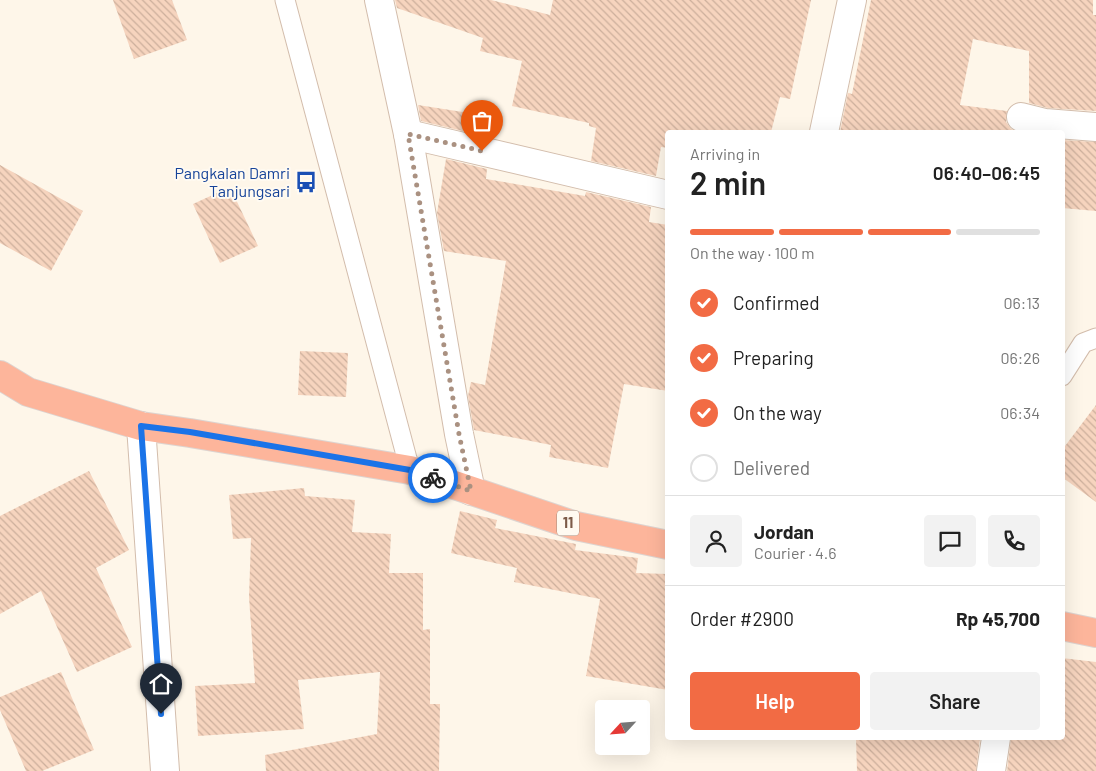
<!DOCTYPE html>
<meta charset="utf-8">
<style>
body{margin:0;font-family:Barlow,sans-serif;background:#f2f2f2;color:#222;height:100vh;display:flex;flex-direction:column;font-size:19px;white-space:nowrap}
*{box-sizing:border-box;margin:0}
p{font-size:16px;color:#767676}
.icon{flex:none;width:28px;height:28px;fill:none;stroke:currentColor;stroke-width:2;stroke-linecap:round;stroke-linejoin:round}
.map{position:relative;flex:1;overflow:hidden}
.side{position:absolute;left:665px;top:130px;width:400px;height:610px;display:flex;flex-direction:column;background:#fff;border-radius:5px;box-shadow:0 5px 20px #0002}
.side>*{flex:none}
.needle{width:32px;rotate:244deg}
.buttons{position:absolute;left:595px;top:700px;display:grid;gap:10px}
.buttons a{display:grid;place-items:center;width:55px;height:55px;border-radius:5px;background:#fff;box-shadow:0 5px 20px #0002;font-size:25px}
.pin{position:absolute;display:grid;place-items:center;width:42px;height:42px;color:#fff;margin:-51px -21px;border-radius:50% 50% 50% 0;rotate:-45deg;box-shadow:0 0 5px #0007}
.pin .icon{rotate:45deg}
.courier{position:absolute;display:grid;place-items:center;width:50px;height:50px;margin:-25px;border:4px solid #1a73e8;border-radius:50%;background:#fff;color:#222;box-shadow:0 1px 6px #0007}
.head em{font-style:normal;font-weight:600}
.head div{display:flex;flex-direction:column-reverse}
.head{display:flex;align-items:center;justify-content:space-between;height:85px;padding:0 25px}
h1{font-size:32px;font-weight:600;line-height:38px}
.bar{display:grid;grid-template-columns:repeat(4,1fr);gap:8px 5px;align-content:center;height:60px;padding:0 25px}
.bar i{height:6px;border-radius:4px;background:#e0e0e0}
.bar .current{background:#f26b44}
.bar p{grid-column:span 4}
.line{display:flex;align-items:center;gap:12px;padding:0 25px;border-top:1px solid #e0e0e0}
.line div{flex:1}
.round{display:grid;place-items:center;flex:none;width:52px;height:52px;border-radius:5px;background:#f2f2f2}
ol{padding:0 25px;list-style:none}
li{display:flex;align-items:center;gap:15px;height:55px}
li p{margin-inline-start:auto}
li .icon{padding:5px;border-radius:50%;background:#f26b44;color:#fff;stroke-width:4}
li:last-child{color:#767676}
li i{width:28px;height:28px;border:2px solid #e0e0e0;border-radius:50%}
.action{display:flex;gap:10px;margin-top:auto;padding:10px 25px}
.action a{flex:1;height:58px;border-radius:5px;background:#f26b44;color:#fff;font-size:20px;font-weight:600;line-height:58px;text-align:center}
.action a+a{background:#f2f2f2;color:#222}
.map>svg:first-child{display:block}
.building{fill:url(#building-back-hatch)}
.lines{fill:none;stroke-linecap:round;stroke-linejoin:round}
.lane-casing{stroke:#d3bdac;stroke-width:21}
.street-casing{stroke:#d3bdac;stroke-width:30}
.highway-casing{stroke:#ddd4d0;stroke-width:30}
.lane{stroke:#fff;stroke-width:19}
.street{stroke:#fff;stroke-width:28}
.highway{stroke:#fdb59b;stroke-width:28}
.done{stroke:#aa9181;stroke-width:5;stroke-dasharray:0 9}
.route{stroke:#1a73e8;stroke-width:6}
.labels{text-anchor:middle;stroke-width:4;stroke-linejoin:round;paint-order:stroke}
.shield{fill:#fffaf1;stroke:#a38b7b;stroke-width:1}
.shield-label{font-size:15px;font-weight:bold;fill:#7c5b49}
.transit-label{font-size:16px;fill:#164399;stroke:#fffaf1;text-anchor:end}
</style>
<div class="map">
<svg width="1096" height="771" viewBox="0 0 1096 771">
<defs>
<pattern id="building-back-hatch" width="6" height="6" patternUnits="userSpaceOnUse" patternTransform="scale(1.25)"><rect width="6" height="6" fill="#f6d4be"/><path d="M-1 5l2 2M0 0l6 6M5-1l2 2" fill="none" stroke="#ccaf9c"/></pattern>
</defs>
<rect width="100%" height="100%" fill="#fef6e9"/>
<g class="building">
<polygon points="113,0 172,0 187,40 134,59"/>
<polygon points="395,0 491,0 550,15 553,0 811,0 790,99 780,97 771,132 668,132 668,148 661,147 656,176 591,161 596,128 589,126 589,123 512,106 522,61 480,51 483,38 397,8"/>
<polygon points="871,0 1093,0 1093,15 1096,15 1096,111 1048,108 1029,103 1029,51 973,39 960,105 1007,111 1006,122 1011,129 1018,132 840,132 848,93 852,94"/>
<polygon points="418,105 495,117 492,138 421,121"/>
<polygon points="1062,140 1096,142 1096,211 1062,208"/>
<polygon points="446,159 487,169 486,179 585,196 586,192 651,207 649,222 668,225 668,391 624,384 608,468 549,457 551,445 474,430 468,396 471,382 485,385 506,261 444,251 437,213"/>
<polygon points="0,165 83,211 51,271 0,243"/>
<polygon points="230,187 258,246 220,263 193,204"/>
<polygon points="300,351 348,353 346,397 298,395"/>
<polygon points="1096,405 1096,502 1062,477 1062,450"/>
<polygon points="89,471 129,550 96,568 132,647 77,672 41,591 0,614 0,516"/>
<polygon points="304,488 305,496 355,500 352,532 391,534 389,573 423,573 423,630 430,629 430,704 440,704 439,771 266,771 265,755 377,734 380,672 298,680 304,729 198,736 195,686 255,683 249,597 251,538 233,539 229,495"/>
<polygon points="460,511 497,520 495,528 576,544 575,550 638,558 636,573 668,574 668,690 586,676 600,599 514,582 517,568 451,553"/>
<polygon points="1062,658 1096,662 1096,771 1007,771 1011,738 1062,738"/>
<polygon points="61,672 94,750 42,771 26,771 0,710 0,697"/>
<polygon points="856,738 980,738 976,771 857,771"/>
</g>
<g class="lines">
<g class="lane-casing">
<g id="lane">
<polyline points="285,0 410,470"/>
<polyline points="1062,376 1083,343 1096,338"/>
</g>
</g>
<g class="street-casing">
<g id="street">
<polyline points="379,0 408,134 459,434 471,491"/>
<polyline points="1021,117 1045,123 1096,127"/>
<polyline points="824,132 852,0"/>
<polyline points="408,134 668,195"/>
<polyline points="141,426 165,771"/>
<polyline points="991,771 996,738"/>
</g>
</g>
<g class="highway-casing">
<g id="highway">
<polyline points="0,375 28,392 141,426 190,433 410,470 576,526 668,545"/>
<polyline points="1062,626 1096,633"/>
</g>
</g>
<use href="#lane" class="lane"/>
<use href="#street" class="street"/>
<use href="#highway" class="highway"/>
</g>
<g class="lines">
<polyline class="done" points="433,478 471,491 459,434 408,134 482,151"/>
<polyline class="route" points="161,714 141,426 190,432 410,470 433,478"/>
</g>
<defs>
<g id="bus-bare" transform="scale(1.725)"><path d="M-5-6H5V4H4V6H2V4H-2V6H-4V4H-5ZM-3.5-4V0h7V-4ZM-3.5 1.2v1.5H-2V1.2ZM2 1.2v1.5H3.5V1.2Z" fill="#1a4fb4" stroke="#fffaf1" stroke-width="2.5" paint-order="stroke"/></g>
</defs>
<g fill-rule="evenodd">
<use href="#bus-bare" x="306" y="182"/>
</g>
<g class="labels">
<rect class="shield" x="557" y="510.5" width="22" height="25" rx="4"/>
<g class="shield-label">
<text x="568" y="528">11</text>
</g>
<g class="transit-label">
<text x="290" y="179">Pangkalan Damri<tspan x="290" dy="18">Tanjungsari</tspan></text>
</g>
</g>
</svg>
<div class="buttons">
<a><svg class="needle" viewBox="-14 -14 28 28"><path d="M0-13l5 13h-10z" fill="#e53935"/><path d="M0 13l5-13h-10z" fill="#767676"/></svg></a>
</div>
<div class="pin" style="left:482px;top:151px;background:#ea580c"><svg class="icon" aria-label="bag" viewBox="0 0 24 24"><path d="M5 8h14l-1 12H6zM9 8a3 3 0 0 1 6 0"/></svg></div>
<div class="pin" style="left:161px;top:714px;background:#1f2937"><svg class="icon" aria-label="home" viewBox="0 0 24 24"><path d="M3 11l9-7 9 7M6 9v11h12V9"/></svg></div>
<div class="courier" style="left:433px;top:478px"><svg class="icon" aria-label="bike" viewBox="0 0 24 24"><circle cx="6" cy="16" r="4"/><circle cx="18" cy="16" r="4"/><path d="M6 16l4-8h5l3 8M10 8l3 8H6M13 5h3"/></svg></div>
<section class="side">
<div class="head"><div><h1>2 min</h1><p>Arriving in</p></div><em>06:40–06:45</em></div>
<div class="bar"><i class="current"></i><i class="current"></i><i class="current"></i><i></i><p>On the way · 100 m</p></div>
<ol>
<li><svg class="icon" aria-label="check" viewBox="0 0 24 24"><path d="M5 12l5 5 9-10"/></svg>Confirmed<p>06:13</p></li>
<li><svg class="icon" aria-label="check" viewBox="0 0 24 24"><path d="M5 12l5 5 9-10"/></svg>Preparing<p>06:26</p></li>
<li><svg class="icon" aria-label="check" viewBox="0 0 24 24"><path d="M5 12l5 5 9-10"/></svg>On the way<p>06:34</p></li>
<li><i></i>Delivered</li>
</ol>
<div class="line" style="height:90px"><a class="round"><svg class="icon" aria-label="person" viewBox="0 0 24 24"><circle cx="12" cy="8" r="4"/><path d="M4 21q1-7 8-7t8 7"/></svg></a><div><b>Jordan</b><p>Courier · 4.6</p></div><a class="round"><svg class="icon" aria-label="chat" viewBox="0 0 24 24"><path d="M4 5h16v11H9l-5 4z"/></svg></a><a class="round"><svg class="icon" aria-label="phone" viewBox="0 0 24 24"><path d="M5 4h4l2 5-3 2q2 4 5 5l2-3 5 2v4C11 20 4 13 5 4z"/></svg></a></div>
<div class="line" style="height:65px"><div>Order #2900</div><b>Rp 45,700</b></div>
<div class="action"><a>Help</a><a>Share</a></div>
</section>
</div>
